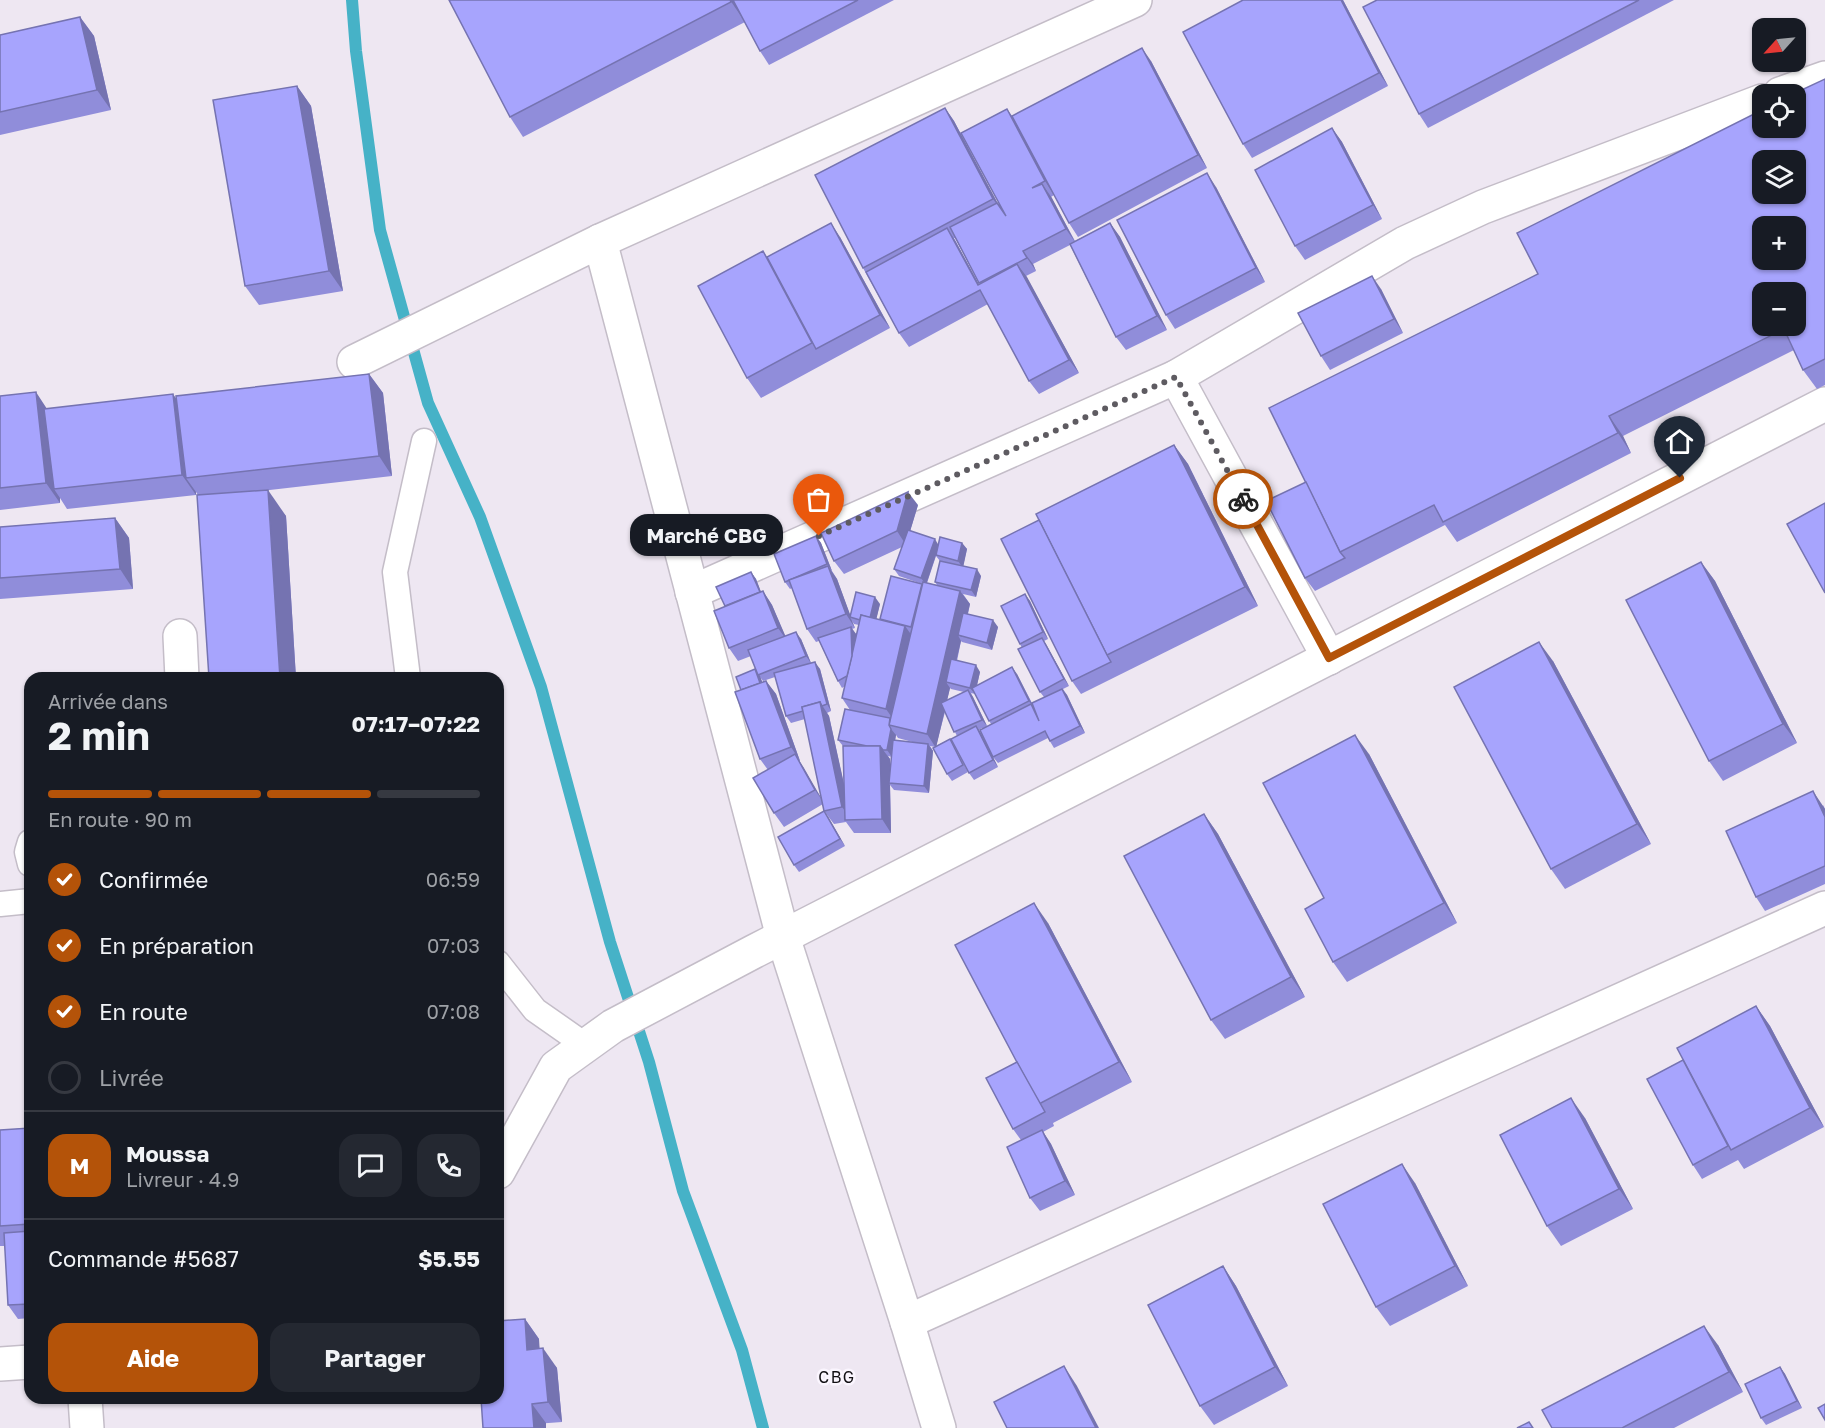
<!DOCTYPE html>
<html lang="fr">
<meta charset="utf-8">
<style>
body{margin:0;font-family:"Golos Text",sans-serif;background:#242831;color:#f1f3f6;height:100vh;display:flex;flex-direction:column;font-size:22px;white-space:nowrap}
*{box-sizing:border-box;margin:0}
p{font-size:20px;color:#9ea1a6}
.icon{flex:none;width:33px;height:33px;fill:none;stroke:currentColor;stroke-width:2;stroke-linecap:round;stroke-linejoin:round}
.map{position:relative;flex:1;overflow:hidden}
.details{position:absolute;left:24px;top:672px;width:480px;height:732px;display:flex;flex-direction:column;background:#171b24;border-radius:18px;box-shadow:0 2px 4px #0004}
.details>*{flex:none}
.needle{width:39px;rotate:243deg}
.buttons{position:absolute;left:1752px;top:18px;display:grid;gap:12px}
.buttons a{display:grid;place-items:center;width:54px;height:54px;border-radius:12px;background:#171b24;box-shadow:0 2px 4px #0004;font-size:30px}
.pin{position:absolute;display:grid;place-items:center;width:51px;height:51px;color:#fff;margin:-62px -26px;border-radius:50% 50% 50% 0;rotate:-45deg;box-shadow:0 0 6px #0007}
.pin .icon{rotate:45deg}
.courier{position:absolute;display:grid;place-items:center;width:60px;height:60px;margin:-30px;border:4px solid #b45309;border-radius:50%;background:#fff;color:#222;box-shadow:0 2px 8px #0007}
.bubble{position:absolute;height:42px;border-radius:18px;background:#171b24;box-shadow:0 2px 4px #0004;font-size:20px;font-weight:700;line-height:42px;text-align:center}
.head em{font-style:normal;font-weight:700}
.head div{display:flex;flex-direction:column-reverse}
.head{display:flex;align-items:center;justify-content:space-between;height:102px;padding:0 24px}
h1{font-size:39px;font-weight:700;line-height:45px}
.bar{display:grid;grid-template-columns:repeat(4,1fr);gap:9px 6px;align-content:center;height:72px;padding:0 24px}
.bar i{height:8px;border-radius:4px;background:#363941}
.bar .on{background:#b45309}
.bar p{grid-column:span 4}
.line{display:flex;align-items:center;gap:15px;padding:0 24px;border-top:2px solid #363941}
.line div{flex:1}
.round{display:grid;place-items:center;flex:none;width:63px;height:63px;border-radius:18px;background:#242831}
ol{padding:0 24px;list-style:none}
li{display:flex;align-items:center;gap:18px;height:66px}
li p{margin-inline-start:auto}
li .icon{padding:6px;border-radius:50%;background:#b45309;color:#fff;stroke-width:4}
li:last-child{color:#9ea1a6}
li i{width:33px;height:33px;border:3px solid #363941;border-radius:50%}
.action{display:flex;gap:12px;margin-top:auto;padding:12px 24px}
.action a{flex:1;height:69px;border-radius:18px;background:#b45309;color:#fff;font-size:24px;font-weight:700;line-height:69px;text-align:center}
.action a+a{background:#242831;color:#f1f3f6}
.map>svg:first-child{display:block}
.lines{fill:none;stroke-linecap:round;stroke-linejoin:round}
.stream{stroke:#46b2c7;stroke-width:12}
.service-casing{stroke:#c4bdc8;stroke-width:27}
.minor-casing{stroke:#c4bdc8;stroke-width:36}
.service{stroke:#fff;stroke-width:24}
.minor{stroke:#fff;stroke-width:33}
.wall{fill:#908dda;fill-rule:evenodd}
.shaded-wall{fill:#7573b1}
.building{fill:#a7a4fd;stroke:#7573b1;stroke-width:1.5;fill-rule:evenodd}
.done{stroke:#5e5b61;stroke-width:6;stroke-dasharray:0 10.8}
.route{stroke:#b45309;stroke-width:8}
.labels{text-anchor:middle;stroke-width:5;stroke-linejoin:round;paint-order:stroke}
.neighbourhood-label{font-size:16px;letter-spacing:1.5px;fill:#110f13;stroke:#faf5fe}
</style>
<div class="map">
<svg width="1825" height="1428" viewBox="0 0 1825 1428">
<rect width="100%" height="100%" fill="#eee7f2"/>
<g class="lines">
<polyline class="stream" points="352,0 356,51 380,230 428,403 480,517 541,687 610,942 649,1062 683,1191 742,1350 763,1428"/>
<g class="service-casing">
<g id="service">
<polyline points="408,678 395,572 424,441"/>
<polyline points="30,842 27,852 30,864"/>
<polyline points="0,904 30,901"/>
<polyline points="498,963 535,1010 585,1045"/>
</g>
</g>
<g class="minor-casing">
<g id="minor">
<polyline points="1780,94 1825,78"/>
<polyline points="600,241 783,937 907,1322 939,1428"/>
<polyline points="354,362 600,241 1135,0"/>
<polyline points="1176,377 1329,658"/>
<polyline points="692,592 1176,377 1405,243 1483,207 1762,101"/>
<polyline points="180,636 182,678"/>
<polyline points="498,1172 556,1067 613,1026 753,952 1825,404"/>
<polyline points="907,1322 1825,908"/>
<polyline points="0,1364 30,1362"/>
<polyline points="85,1398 87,1428"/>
</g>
</g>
<use href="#service" class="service"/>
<use href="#minor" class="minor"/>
</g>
<g class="wall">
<polygon points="733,0 745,22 523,137 510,117"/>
<polygon points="733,0 894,0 769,65 760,51"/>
<polygon points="1243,0 1343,0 1388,86 1252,158 1243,144"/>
<polygon points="1377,0 1674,0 1428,128 1419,114"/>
<polygon points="80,17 94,36 111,110 0,135 0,35"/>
<path d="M 1151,61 L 1207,168 L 1078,237 L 1069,223 L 1054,195 L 1051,197 L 1075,241 L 1110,223 L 1120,237 L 1167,330 L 1126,350 L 1116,337 L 1070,245 L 1033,264 L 1036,271 L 1026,276 L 1079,373 L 1039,394 L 1029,381 L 988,304 L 909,347 L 899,333 L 863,268 L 945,108 L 954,121 L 997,203 L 1003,211 L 1013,117 ZM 954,238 L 955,238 L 980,284 L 979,285 Z"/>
<polygon points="1825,79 1825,385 1817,389 1803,370 1794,350 1623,436 1631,453 1457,542 1445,525 1315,591 1305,578 1306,482 1538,274"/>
<polygon points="297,86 311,106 343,291 259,305 245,286"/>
<polygon points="1332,128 1342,142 1382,219 1305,260 1295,246"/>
<polygon points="1216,187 1265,282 1175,329 1166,315"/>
<polygon points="840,237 890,328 761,398 747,378 763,251 767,257"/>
<polygon points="1381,289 1403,333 1330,370 1321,356"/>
<polygon points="369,374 383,393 392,476 261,491 286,516 296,678 209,678 198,495 196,492 196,495 67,509 60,498 60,503 0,510 0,396 47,409 177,401"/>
<polygon points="1174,445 1188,464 1258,606 1081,694 1072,681 1039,520"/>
<path d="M 918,505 L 910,531 L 938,545 L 962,543 L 967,549 L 963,566 L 981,576 L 976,597 L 963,594 L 970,604 L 968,614 L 998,627 L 992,650 L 962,642 L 961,641 L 957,661 L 980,672 L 977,685 L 1017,674 L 1033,705 L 1044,697 L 1040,692 L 1022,648 L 1020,644 L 1025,594 L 1030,601 L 1048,639 L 1044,641 L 1069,686 L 1063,689 L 1067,695 L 1085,733 L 1054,748 L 1048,738 L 998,763 L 993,757 L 982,728 L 979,730 L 998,767 L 974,780 L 969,773 L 957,736 L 945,712 L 936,746 L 950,739 L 954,746 L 968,772 L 952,781 L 947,774 L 935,747 L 930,746 L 933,751 L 929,793 L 894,790 L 890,785 L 891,833 L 854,833 L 846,822 L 834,824 L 824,811 L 823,804 L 784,827 L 774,813 L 768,770 L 760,759 L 741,690 L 758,674 L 751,656 L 738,661 L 729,648 L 725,606 L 751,572 L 756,579 L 761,592 L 763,591 L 772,605 L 785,636 L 801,639 L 811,663 L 820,669 L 831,711 L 827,713 L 829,716 L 844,785 L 843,746 L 838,740 L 850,710 L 842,698 L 845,686 L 842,688 L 838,681 L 819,641 L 816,642 L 807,629 L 792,588 L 790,589 L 785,582 L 816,536 L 821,543 L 832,571 L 837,579 L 850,615 L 880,604 L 876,619 L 881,620 L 922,584 L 899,576 L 894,569 L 902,547 L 844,574 L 834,561 ZM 936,556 L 940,561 L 935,582 L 937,585 L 927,583 ZM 852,621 L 854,624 L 859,625 L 856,638 L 856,634 L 852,629 L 855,628 ZM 760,677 L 763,681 L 775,677 L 786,716 L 791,723 L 805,719 L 821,798 L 799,761 L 800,761 L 776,694 L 766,681 L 762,682 ZM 950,688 L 951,689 L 964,692 L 947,700 ZM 971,693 L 975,694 L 991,724 L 987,726 ZM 896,735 L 898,738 L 916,743 L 895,741 ZM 888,756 L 892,757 L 890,773 L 890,759 Z"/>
<polygon points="115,518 129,538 133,589 0,599 0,527"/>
<polygon points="1701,562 1715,581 1797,743 1723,781 1709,761"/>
<polygon points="1553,661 1651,844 1565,889 1551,869"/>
<polygon points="1369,754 1457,923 1347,982 1333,962 1324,898"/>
<polygon points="1823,805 1825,809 1825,884 1765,911 1756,897"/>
<polygon points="824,811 845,846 799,872 794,865"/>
<polygon points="1204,814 1218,834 1305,997 1225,1039 1211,1020"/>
<polygon points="1048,923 1132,1082 1053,1123 1054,1126 1043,1132 1051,1144 1075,1195 1040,1211 1030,1198 1021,1140 1013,1129"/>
<polygon points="1756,1006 1770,1026 1824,1127 1744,1169 1738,1160 1702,1179 1693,1165 1685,1063"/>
<polygon points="1585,1118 1633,1209 1561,1246 1547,1226"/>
<polygon points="30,1128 30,1318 18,1319 8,1305 5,1246 0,1246 0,1130"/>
<polygon points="1415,1183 1468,1286 1390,1326 1376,1307"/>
<polygon points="1223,1266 1236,1286 1288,1386 1214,1425 1200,1406"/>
<polygon points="525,1319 539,1339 539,1349 557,1368 562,1422 483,1428"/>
<polygon points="1718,1345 1743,1392 1674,1428 1552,1428"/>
<polygon points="1780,1367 1785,1374 1802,1408 1766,1425 1761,1418"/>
</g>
<g class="shaded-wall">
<polygon points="730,0 733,0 745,22"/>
<polygon points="1341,0 1343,0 1388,86 1379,73"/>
<polygon points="80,17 94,36 111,110 97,90"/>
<polygon points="1142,48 1151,61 1207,168 1198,155"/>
<polygon points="297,86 311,106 343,291 329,271"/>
<polygon points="945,108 954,121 1003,213 993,199"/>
<polygon points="1007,109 1017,123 1054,195 1045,181"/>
<polygon points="1332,128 1342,142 1382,219 1373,205"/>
<polygon points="1207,173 1216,187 1265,282 1256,268"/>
<polygon points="1042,184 1052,198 1075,242 1066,229"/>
<polygon points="831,223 840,237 890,328 880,315"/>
<polygon points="1110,223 1120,237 1167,330 1157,316"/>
<polygon points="947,228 956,242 987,299 978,285"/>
<polygon points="1023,251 1033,264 1036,271 1027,258"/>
<polygon points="1017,264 1027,277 1079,373 1069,360"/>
<polygon points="1372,276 1381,289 1403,333 1394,319"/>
<polygon points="369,374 383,393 392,476 379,456"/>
<polygon points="36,392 49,412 54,489 60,498 60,503 46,483"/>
<polygon points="173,394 187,414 186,478 196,492 196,495 182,475"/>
<polygon points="1609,416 1623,436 1631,453 1618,433"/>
<polygon points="1174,445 1188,464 1258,606 1245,587"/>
<polygon points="268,490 286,516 296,678 280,678"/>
<polygon points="908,492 918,505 906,545 897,531"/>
<polygon points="115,518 129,538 133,589 120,569"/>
<polygon points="816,536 821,543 832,571 827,564"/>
<polygon points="935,539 939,546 926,585 921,578"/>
<polygon points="962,543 967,549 963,568 958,561"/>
<polygon points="1701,562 1715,581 1797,743 1783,724"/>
<polygon points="828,566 837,579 851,617 850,617 852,621 855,628 846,614"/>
<polygon points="977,569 981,576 976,597 971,590"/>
<polygon points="751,572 756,579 764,600 760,593"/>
<polygon points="763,591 772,605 788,642 778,628"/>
<polygon points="960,591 970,604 962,637 958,635 961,641 951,683 946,682 950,688 936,748 927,734"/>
<polygon points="1025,594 1030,601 1048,639 1043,632"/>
<polygon points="875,597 880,604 874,629 869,622"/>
<polygon points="993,620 998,627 992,650 987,643"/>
<polygon points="905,626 915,640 893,719 886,709"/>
<polygon points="851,627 856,634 857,681 852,674"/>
<polygon points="796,632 801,639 811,663 806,656"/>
<polygon points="1042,638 1046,644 1069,686 1064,679"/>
<polygon points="1539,642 1553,661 1651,844 1637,824"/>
<polygon points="815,662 820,669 831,711 827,704"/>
<polygon points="976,665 980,672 975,694 970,688"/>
<polygon points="1012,667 1017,674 1034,708 1029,701"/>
<polygon points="755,669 760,676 767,695 762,689"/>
<polygon points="766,681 776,694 800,761 791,747"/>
<polygon points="1062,689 1067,695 1085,733 1080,726"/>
<polygon points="968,690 973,697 987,726 982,720"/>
<polygon points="820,702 829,716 852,820 842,807"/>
<polygon points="976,726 981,733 998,767 993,760"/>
<polygon points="891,729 896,735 892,757 887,750"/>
<polygon points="1355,735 1369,754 1457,923 1444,903"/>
<polygon points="928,744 933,751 929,793 924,786"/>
<polygon points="880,746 890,759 890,783 889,783 890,785 891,833 882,819"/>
<polygon points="795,754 804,768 824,803 815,790"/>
<polygon points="1813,791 1825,809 1825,817"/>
<polygon points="824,811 829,818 845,846 840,839"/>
<polygon points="1204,814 1218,834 1305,997 1291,977"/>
<polygon points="1034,903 1048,923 1132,1082 1119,1062"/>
<polygon points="1756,1006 1770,1026 1824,1127 1810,1108"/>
<polygon points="1571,1098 1585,1118 1633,1209 1619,1189"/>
<polygon points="1042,1130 1051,1144 1075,1195 1065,1181"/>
<polygon points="1402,1164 1415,1183 1468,1286 1455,1266"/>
<polygon points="1223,1266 1236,1286 1288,1386 1275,1367"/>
<polygon points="525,1319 539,1339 541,1369 527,1350"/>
<polygon points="1704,1326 1718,1345 1743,1392 1729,1372"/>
<polygon points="543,1348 557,1368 562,1422 548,1402"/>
<polygon points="1064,1366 1077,1386 1099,1428 1096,1428"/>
<polygon points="1780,1367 1785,1374 1802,1408 1797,1401"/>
<polygon points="532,1404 546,1423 546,1428 534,1428"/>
</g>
<g class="building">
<polygon points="449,0 730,0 731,2 510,117"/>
<polygon points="733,0 858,0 760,51"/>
<polygon points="1243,0 1341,0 1379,73 1243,144 1183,32"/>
<polygon points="1377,0 1639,0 1419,114 1363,7"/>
<polygon points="80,17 97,90 0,112 0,35"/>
<polygon points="1142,48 1198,155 1069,223 1012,116"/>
<path d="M 1825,79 L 1825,359 L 1803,370 L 1784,329 L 1609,416 L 1618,433 L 1443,522 L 1434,505 L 1340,552 L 1269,408 L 1538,274 L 1517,233 L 1762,110 L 1762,128 L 1796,128 L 1796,94 L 1793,94 ZM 1762,160 L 1796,160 L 1796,194 L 1762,194 ZM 1762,226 L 1796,226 L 1796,260 L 1762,260 ZM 1762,292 L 1796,292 L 1796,326 L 1762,326 Z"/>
<polygon points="297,86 329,271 245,286 213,100"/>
<polygon points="945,108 993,199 863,268 815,175"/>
<polygon points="1007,109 1045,181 1032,188 1042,184 1066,229 1023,251 1027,258 979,283 950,227 997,203 1006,216 961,133"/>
<polygon points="1332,128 1373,205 1295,246 1255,170"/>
<polygon points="1207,173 1256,268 1166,315 1117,220"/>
<polygon points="831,223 880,315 816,349 767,257"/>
<polygon points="1110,223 1157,316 1116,337 1070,244"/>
<polygon points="947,228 978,285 1017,264 1069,360 1029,381 980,290 899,333 866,272"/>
<polygon points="763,251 812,343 747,378 698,286"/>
<polygon points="1372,276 1394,319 1321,356 1298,313"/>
<polygon points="369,374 379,456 186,478 176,396"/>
<polygon points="36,392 46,483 0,488 0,396"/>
<polygon points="173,394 182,475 54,489 44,409"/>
<polygon points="1174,445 1245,587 1107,655 1036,514"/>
<polygon points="1306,482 1340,552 1345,558 1305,578 1266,501"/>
<polygon points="268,490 280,678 209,678 197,495"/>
<polygon points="908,492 897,531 834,561 821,533"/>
<polygon points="1825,503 1825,593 1787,524"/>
<polygon points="115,518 120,569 0,578 0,527"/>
<polygon points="1039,520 1107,655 1111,662 1072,681 1001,539"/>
<polygon points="908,530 935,539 921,578 894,569"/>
<polygon points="816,536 827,564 785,582 774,554"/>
<polygon points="940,537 962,543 958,561 936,555"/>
<polygon points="940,561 977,569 971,590 935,582"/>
<polygon points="1701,562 1783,724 1709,761 1626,600"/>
<polygon points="828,566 846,614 807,629 789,580"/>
<polygon points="751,572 760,592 725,606 716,587"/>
<polygon points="891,576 922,584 911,627 880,619"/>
<polygon points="923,582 960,591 927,734 889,725"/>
<polygon points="763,591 778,628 729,648 714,611"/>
<polygon points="856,592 875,597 870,618 861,615 860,620 850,617"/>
<polygon points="1025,594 1043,632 1020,644 1001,606"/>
<polygon points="963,613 993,620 987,643 958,635"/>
<polygon points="861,615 905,626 886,709 842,698"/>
<polygon points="851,627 852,656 847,676 838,681 818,638"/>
<polygon points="796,632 806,656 758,675 748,650"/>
<polygon points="1042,638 1064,679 1040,692 1018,649"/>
<polygon points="1539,642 1637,824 1551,869 1454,687"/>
<polygon points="951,659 976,665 970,688 946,682"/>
<polygon points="815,662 827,704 822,706 820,702 802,707 803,711 786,716 774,673"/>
<polygon points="1012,667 1029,701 989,721 972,688"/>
<polygon points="755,669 760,683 741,690 736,677"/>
<polygon points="766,681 791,747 760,759 735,692"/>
<polygon points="1062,689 1080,726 1050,741 1045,731 993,757 980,730 1031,704 1039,721 1032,703"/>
<polygon points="968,690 982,720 954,732 941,703"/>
<polygon points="820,702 842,807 824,811 802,707"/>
<polygon points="845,709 890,718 889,725 891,729 887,750 883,750 880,746 867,746 838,740"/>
<polygon points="976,726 993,760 969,773 951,739"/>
<polygon points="1355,735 1444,903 1333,962 1305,909 1324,898 1263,783"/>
<polygon points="950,739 963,765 947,774 933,748"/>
<polygon points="893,740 928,744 924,786 889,783"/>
<polygon points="843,746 880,746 882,819 845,820"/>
<polygon points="795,754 815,790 774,813 753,778"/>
<polygon points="1813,791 1825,817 1825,866 1756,897 1726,831"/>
<polygon points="824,811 840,839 794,865 778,837"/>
<polygon points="1204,814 1291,977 1211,1020 1124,856"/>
<polygon points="1034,903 1119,1062 1039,1104 955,945"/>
<polygon points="1756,1006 1810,1108 1731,1150 1677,1048"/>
<polygon points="1683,1060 1728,1146 1693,1165 1647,1079"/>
<polygon points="1017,1062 1045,1112 1013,1129 986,1078"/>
<polygon points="1571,1098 1619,1189 1547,1226 1500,1135"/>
<polygon points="30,1128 30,1224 0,1226 0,1130"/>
<polygon points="1042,1130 1065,1181 1030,1198 1007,1147"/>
<polygon points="1402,1164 1455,1266 1376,1307 1323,1204"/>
<polygon points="30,1231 30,1304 8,1305 4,1233"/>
<polygon points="1223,1266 1275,1367 1200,1406 1148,1305"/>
<polygon points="525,1319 527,1350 543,1348 548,1402 532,1404 534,1428 483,1428 481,1398 498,1398 498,1321"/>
<polygon points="1704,1326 1729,1372 1622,1428 1552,1428 1542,1410"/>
<polygon points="1064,1366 1096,1428 1007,1428 994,1402"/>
<polygon points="1780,1367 1797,1401 1761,1418 1745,1384"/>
<polygon points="1825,1404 1825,1420 1818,1408"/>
<polygon points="1529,1422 1533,1428 1517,1428"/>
</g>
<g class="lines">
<polyline class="done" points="819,536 1176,377 1243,499"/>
<polyline class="route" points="1243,499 1329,658 1680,478"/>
</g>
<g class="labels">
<g class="neighbourhood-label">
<text x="837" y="1383">CBG</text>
</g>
</g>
</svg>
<div class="buttons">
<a><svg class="needle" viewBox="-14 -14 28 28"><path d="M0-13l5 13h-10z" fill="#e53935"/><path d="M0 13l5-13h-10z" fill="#9ea1a6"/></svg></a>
<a><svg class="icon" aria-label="locate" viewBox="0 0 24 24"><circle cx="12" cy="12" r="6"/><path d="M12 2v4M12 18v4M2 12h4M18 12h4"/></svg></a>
<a><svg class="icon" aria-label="layers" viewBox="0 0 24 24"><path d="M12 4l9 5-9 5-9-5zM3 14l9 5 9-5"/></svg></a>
<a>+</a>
<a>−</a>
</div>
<div class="pin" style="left:819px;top:536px;background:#ea580c"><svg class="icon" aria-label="bag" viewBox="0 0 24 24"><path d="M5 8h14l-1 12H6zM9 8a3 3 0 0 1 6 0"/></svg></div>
<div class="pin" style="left:1680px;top:478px;background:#1f2937"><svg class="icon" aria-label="home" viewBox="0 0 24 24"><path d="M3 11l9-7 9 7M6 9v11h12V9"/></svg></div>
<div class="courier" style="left:1243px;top:499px"><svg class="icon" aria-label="bike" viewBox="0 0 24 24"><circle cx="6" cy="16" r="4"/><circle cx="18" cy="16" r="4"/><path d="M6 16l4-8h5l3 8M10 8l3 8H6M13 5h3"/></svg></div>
<div class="bubble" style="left:630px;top:514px;width:153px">Marché CBG</div>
<section class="details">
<div class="head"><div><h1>2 min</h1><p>Arrivée dans</p></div><em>07:17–07:22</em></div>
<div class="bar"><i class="on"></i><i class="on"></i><i class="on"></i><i></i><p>En route · 90 m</p></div>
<ol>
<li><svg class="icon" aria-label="check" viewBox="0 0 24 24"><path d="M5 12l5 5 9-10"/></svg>Confirmée<p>06:59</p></li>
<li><svg class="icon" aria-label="check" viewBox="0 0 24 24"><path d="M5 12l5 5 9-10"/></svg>En préparation<p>07:03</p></li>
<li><svg class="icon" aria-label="check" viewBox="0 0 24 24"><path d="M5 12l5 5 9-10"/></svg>En route<p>07:08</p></li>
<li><i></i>Livrée</li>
</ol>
<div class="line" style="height:108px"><b class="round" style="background:#b45309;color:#fff">M</b><div><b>Moussa</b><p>Livreur · 4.9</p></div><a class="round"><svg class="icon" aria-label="chat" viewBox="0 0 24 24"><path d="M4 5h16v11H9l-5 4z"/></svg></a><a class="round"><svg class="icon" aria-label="phone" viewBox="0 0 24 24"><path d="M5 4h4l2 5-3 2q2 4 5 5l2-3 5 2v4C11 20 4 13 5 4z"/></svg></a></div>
<div class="line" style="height:78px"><div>Commande #5687</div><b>$5.55</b></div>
<div class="action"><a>Aide</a><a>Partager</a></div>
</section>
</div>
